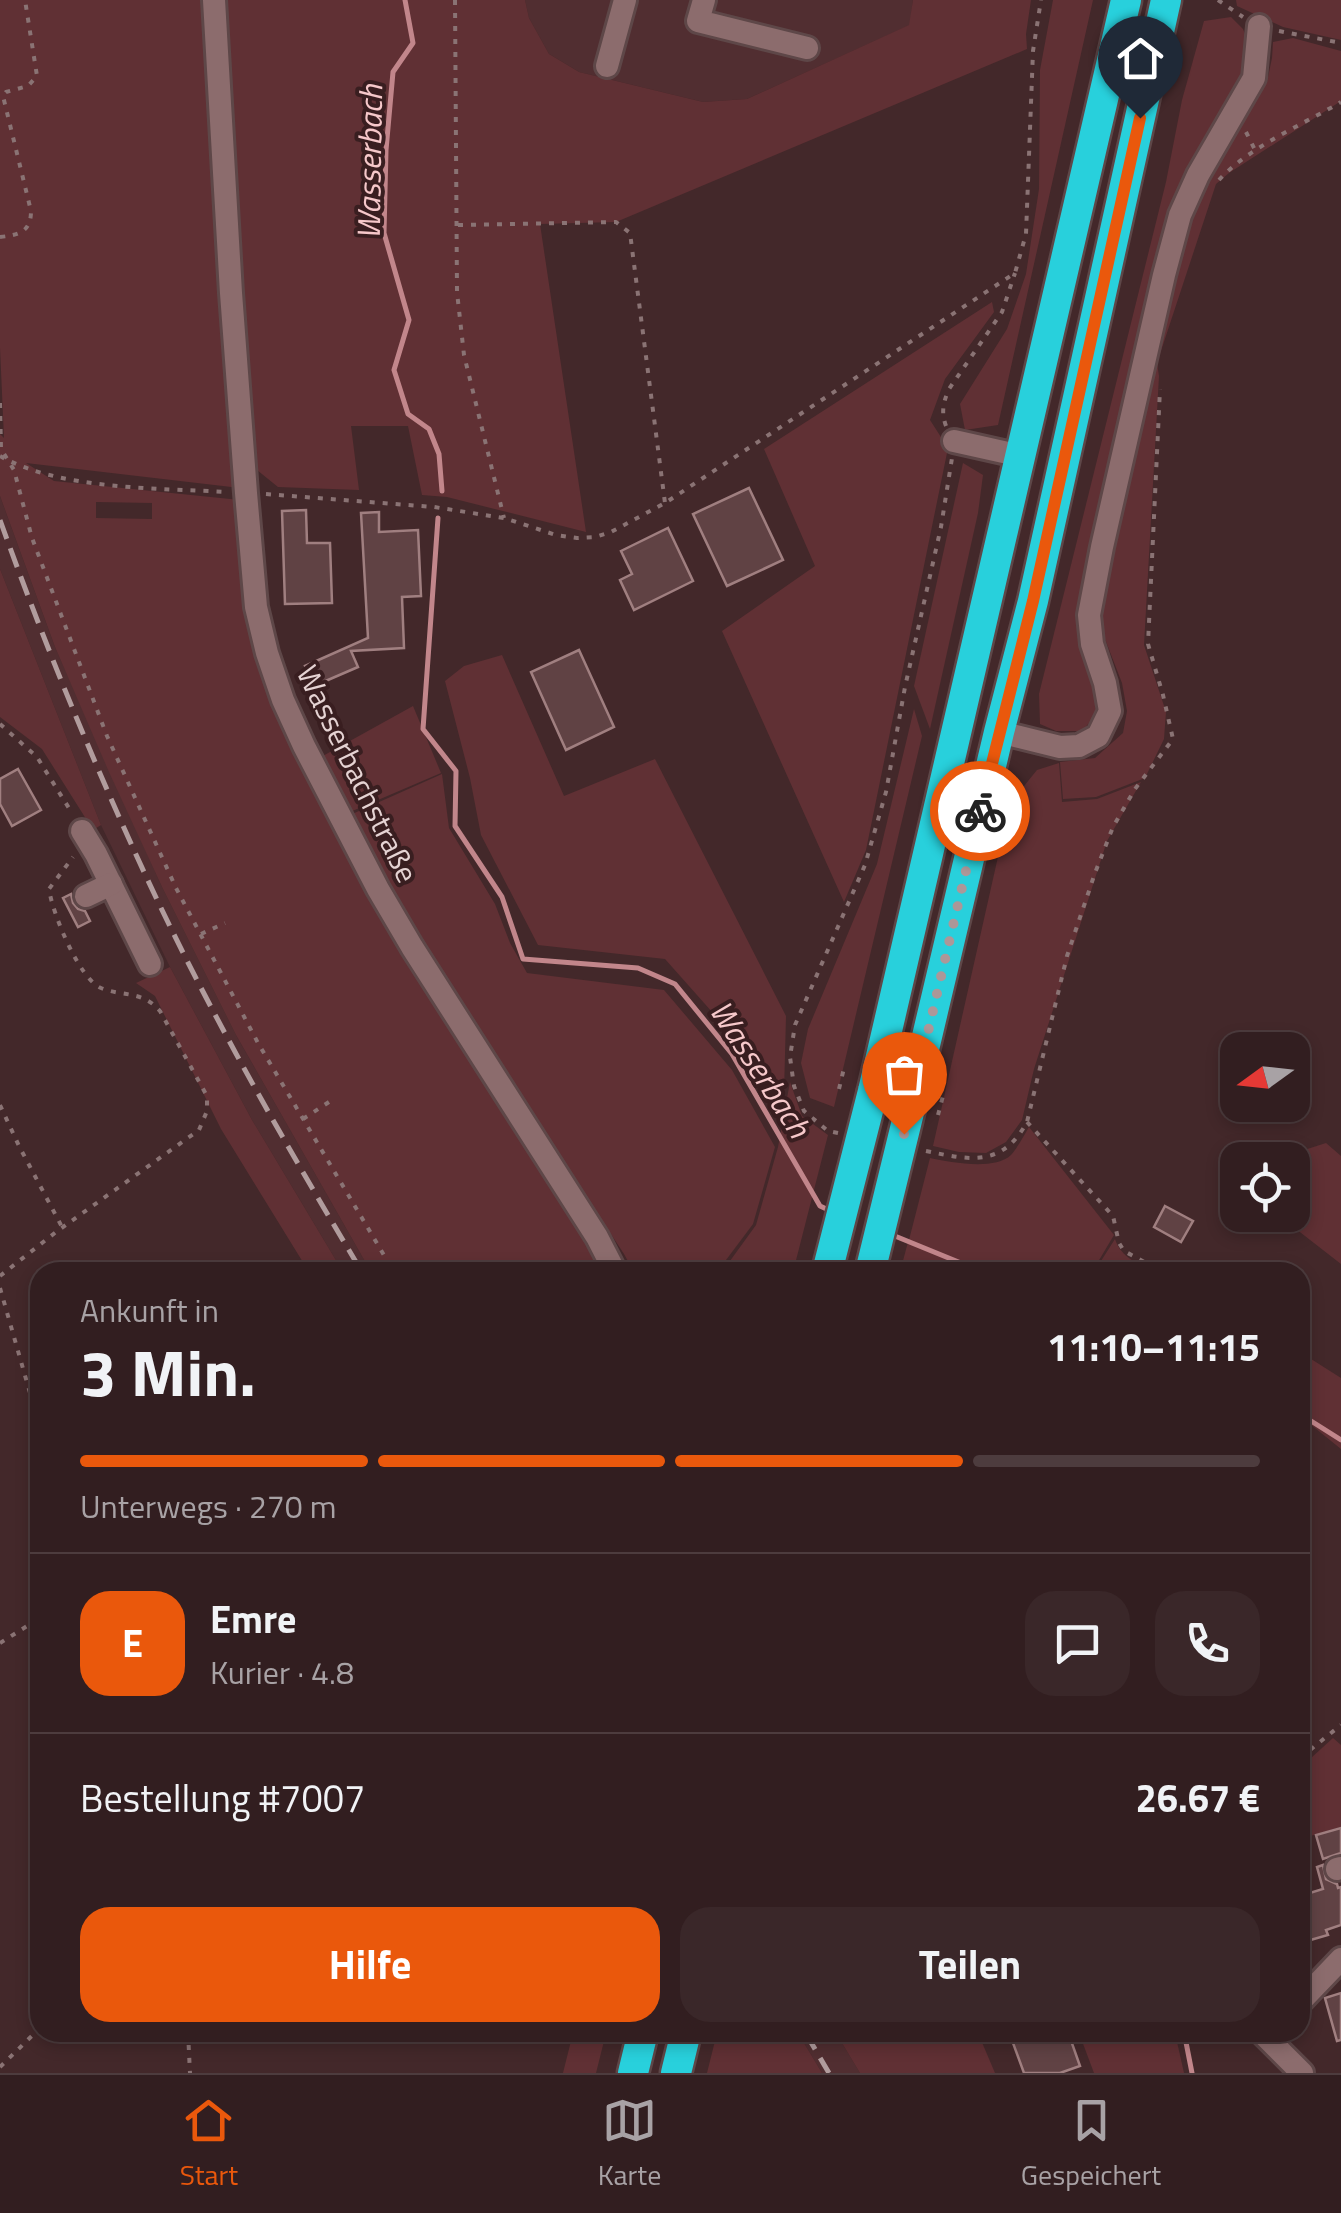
<!DOCTYPE html>
<html lang="de">
<meta charset="utf-8">
<style>
body{margin:0;font-family:"Titillium Web",sans-serif;background:#3a2729;color:#f1f3f6;height:100vh;display:flex;flex-direction:column;font-size:38px;white-space:nowrap}
*{box-sizing:border-box;margin:0}
p{font-size:32px;color:#a8a2a5}
.icon{flex:none;width:55px;height:55px;fill:none;stroke:currentColor;stroke-width:2;stroke-linecap:round;stroke-linejoin:round}
.map{position:relative;flex:1;overflow:hidden}
.panel{position:absolute;left:30px;top:1262px;width:1280px;height:780px;display:flex;flex-direction:column;background:#321e20;border-radius:30px;box-shadow:0 5px 15px #0003,0 0 0 2px #4d3c3e}
.panel>*{flex:none}
.needle{width:65px;rotate:255deg}
.tools{position:absolute;left:1220px;top:1032px;display:grid;gap:20px}
.tools a{display:grid;place-items:center;width:90px;height:90px;border-radius:20px;background:#321e20;box-shadow:0 5px 15px #0003,0 0 0 2px #4d3c3e;font-size:50px}
.pin{position:absolute;display:grid;place-items:center;width:85px;height:85px;color:#fff;margin:-102px -42px;border-radius:50% 50% 50% 0;rotate:-45deg;box-shadow:0 0 10px #0007}
.pin .icon{rotate:45deg}
.courier{position:absolute;display:grid;place-items:center;width:100px;height:100px;margin:-50px;border:8px solid #ea580c;border-radius:50%;background:#fff;color:#222;box-shadow:0 2px 12px #0007}
.head em{font-style:normal;font-weight:700}
.head div{display:flex;flex-direction:column-reverse}
.head{display:flex;align-items:center;justify-content:space-between;height:170px;padding:0 50px}
h1{font-size:65px;font-weight:700;line-height:75px}
.bar{display:grid;grid-template-columns:repeat(4,1fr);gap:15px 10px;align-content:center;height:120px;padding:0 50px}
.bar i{height:12px;border-radius:8px;background:#4d3c3e}
.bar .selected{background:#ea580c}
.bar p{grid-column:span 4}
.line{display:flex;align-items:center;gap:25px;padding:0 50px;border-top:2px solid #4d3c3e}
.line div{flex:1}
.round{display:grid;place-items:center;flex:none;width:105px;height:105px;border-radius:30px;background:#3a2729}
.action{display:flex;gap:20px;margin-top:auto;padding:20px 50px}
.action a{flex:1;height:115px;border-radius:30px;background:#ea580c;color:#fff;font-size:40px;font-weight:700;line-height:115px;text-align:center}
.action a+a{background:#3a2729;color:#f1f3f6}
.tab-bar{display:flex;justify-content:space-around;align-items:center;height:140px;border-top:2px solid #4d3c3e;background:#321e20;font-size:28px;color:#a8a2a5}
.tab-bar a{display:grid;justify-items:center;gap:5px}
.tab-bar .selected{color:#ea580c}
.map>svg:first-child{display:block}
.built{fill:#512e31}
.green{fill:#603034;fill-rule:evenodd}
.lines{fill:none;stroke-linecap:round;stroke-linejoin:round}
.stream{stroke:#c2868b;stroke-width:5}
.building{fill:#604244;stroke:#a07f80;stroke-width:2.5}
.minor-casing{stroke:#5e4748;stroke-width:28}
.highway-casing{stroke:#5e4748;stroke-width:35}
.path{stroke:#8a7374;stroke-width:4;stroke-dasharray:5 8;stroke-linecap:butt}
.minor{stroke:#8c6c6d;stroke-width:22}
.highway{stroke:#28d0dc;stroke-width:30}
.rail{stroke:#b19c9d;stroke-width:5;stroke-dasharray:20 10;stroke-linecap:butt}
.highway-bridge-casing{stroke:#5e4748;stroke-width:35;stroke-linecap:butt}
.highway-bridge{stroke:#28d0dc;stroke-width:30}
.done{stroke:#ac9798;stroke-width:10;stroke-dasharray:0 18}
.route{stroke:#ea580c;stroke-width:12}
.labels{text-anchor:middle;stroke-width:8;stroke-linejoin:round;paint-order:stroke}
.street-label{font-size:30px;fill:#e5d3d3;stroke:#391e20}
.water-label{font-size:32px;font-style:italic;fill:#f6c8ca;stroke:#391e20}
</style>
<div class="map">
<svg width="1341" height="2073" viewBox="0 0 1341 2073">
<rect width="100%" height="100%" fill="#43282a"/>
<g class="built">
<polygon points="525,0 913,0 910,25 747,99 703,102 579,72 549,54 529,18"/>
<polygon points="0,496 55,647 162,887 236,1035 371,1272 343,1272 252,1120 170,967 101,825 0,569"/>
<polygon points="798,2033 836,2033 860,2073 822,2073"/>
</g>
<g class="green">
<path d="M 0,0 L 208,0 L 240,488 L 26,463 L 54,481 L 240,500 L 278,704 L 610,1272 L 371,1272 L 236,1035 L 162,887 L 109,772 L 55,647 L 0,496 L 0,434 L 4,438 L 0,348 ZM 96,502 L 152,503 L 152,519 L 96,518 Z"/>
<polygon points="222,0 525,0 529,18 549,54 579,72 703,102 747,99 909,25 913,0 1031,0 1026,34 1027,49 616,222 540,224 586,532 447,497 422,495 408,426 351,426 359,490 278,487 257,470"/>
<polygon points="1053,0 1093,0 998,425 965,430 960,404 1007,329 1026,274 1039,189 1040,70"/>
<polygon points="1236,0 1341,0 1341,40 1283,27 1237,6"/>
<polygon points="1231,17 1243,29 1251,50 1250,76 1214,135 1179,187 1159,248 1090,558 1099,712 1082,731 1056,731 1040,724 1039,694 1166,182 1182,100 1204,21"/>
<polygon points="1293,38 1341,51 1341,101 1229,173 1216,184 1157,363 1159,376 1144,645 1166,712 1164,739 1145,778 1096,797 1063,799 1060,762 1095,758 1123,733 1127,711 1122,683 1103,634 1096,602 1175,258 1196,201 1267,82 1272,58 1273,42"/>
<polygon points="992,302 994,312 945,379 930,420 948,448 866,850 844,902 722,631 815,566 764,449"/>
<polygon points="963,463 983,475 978,513 930,729 914,686"/>
<polygon points="0,569 101,825 93,830 42,749 0,717"/>
<polygon points="502,655 564,796 655,759 786,1016 784,1093 665,959 538,945 481,835 470,778 445,681 464,666"/>
<polygon points="413,706 441,773 350,812 321,757"/>
<polygon points="914,709 922,736 834,1107 810,1098 801,1063 808,1029 877,864"/>
<polygon points="1059,763 1062,802 1097,799 1141,782 1107,841 1034,1069 1022,1120 1006,1142 986,1153 959,1152 933,1146 1013,790 1020,791 1037,770"/>
<polygon points="442,774 449,828 495,904 510,943 527,973 664,990 732,1070 775,1147 753,1224 717,1272 634,1272 624,1254 402,915 350,815"/>
<polygon points="170,967 252,1120 343,1272 309,1272 221,1129 155,996 136,983"/>
<polygon points="790,1082 802,1116 828,1135 793,1272 722,1272 756,1225 778,1147"/>
<path d="M 1029,1127 L 1114,1235 L 1092,1272 L 977,1272 L 977,1268 L 909,1240 L 930,1158 C 950,1162 994,1171 1011,1155 C 1016,1150 1025,1134 1029,1127 Z"/>
<polygon points="1326,1143 1341,1156 1341,1264 1278,1215 1292,1215 1292,1160 1273,1160"/>
<path d="M 1115,1239 C 1121,1258 1139,1264 1156,1272 L 1094,1272 Z"/>
<polygon points="908,1242 974,1268 975,1272 900,1272"/>
<polygon points="1300,1352 1341,1378 1341,1449 1310,1424 1300,1420"/>
<polygon points="1333,1738 1341,1745 1341,1827 1300,1839 1300,1768"/>
<polygon points="573,2033 606,2033 596,2073 563,2073"/>
<polygon points="717,2033 798,2033 822,2073 707,2073"/>
<polygon points="836,2033 978,2033 995,2073 860,2073"/>
<polygon points="1079,2033 1175,2033 1184,2073 1094,2073"/>
</g>
<g class="lines">
<g class="stream">
<polyline points="405,0 413,43 393,72 386,150 384,233 409,320 394,370 408,414 429,429 439,454 442,491"/>
<polyline points="438,518 423,729 456,771 455,826 502,897 523,959 638,968 675,984 732,1054 820,1206 833,1212"/>
<polyline points="890,1234 983,1272"/>
<polyline points="1300,1414 1341,1440"/>
<polyline points="1184,2032 1192,2073"/>
</g>
</g>
<g class="building">
<polygon points="749,488 783,560 727,586 693,514"/>
<polygon points="306,510 307,543 330,543 332,603 285,604 282,511"/>
<polygon points="379,512 379,532 418,530 421,596 402,597 404,648 351,651 358,667 314,686 305,666 368,638 361,513"/>
<polygon points="668,528 693,581 634,610 620,580 632,574 621,551"/>
<polygon points="579,650 614,727 566,750 531,672"/>
<polygon points="18,769 41,810 12,826 0,804 0,779"/>
<polygon points="71,894 73,903 78,909 85,911 90,921 78,927 63,898"/>
<polygon points="1165,1206 1193,1221 1181,1242 1154,1227"/>
<polygon points="1341,1828 1341,1853 1323,1859 1316,1835"/>
<polygon points="1323,1865 1326,1879 1337,1884 1338,1888 1341,1887 1341,1925 1326,1930 1328,1935 1300,1943 1300,1896 1323,1889 1317,1867"/>
<polygon points="1341,1993 1341,2040 1337,2041 1325,1998"/>
<polygon points="1009,2032 1068,2032 1080,2066 1060,2073 1024,2073"/>
</g>
<g class="lines">
<g class="minor-casing">
<g id="minor">
<polyline points="214,0 231,293 246,493 256,607 267,653 283,700 304,746 378,889 412,947 597,1237 615,1272"/>
<polyline points="704,0 698,21 807,48"/>
<polyline points="607,66 625,0"/>
<polyline points="954,441 1021,456"/>
<polyline points="999,732 1060,747 1079,746 1098,736 1110,711 1105,683 1092,644 1089,615 1102,547 1164,275 1180,215 1198,175 1254,78 1259,26"/>
<polyline points="82,831 96,854 150,964"/>
<polyline points="86,896 111,884"/>
<polyline points="1337,1869 1341,1868"/>
<polyline points="1300,2002 1341,1959"/>
<polyline points="1261,2032 1302,2073"/>
</g>
</g>
<g class="highway-casing">
<g id="highway">
<polyline points="873,1091 1126,0"/>
<polyline points="912,1100 999,732 1033,601 1166,0"/>
<polyline points="633,2073 643,2032"/>
<polyline points="676,2073 686,2032"/>
</g>
</g>
<g class="path">
<polyline points="455,0 457,292 464,355 504,518"/>
<polyline points="1218,0 1243,17"/>
<polyline points="1279,31 1341,43"/>
<polyline points="1246,132 1255,150"/>
<path d="M 1219,180 C 1249,147 1302,125 1341,102"/>
<polyline points="458,225 616,222 630,233 665,503"/>
<path d="M 0,237 C 19,235 31,232 31,211 L 3,96 L 6,92 L 28,86 L 37,76 L 25,0"/>
<polyline points="0,403 1,449 14,470 32,538 107,736 176,888 221,973 258,1043 394,1272"/>
<path d="M 946,426 C 941,412 943,403 949,389 L 1002,312 L 1015,273"/>
<path d="M 0,456 C 60,490 158,488 227,492"/>
<polyline points="266,494 434,507 504,518 556,535 577,538 595,537 611,532 665,503 1015,273 1026,234 1033,51 1041,0"/>
<polyline points="0,724 37,757 72,813"/>
<polyline points="201,934 225,923"/>
<polyline points="839,1089 844,1068"/>
<polyline points="0,1105 19,1146 62,1227"/>
<polyline points="938,1115 944,1092"/>
<polyline points="303,1119 329,1102"/>
<polyline points="1027,1122 1113,1216 1119,1243 1124,1251 1163,1272"/>
<polyline points="838,1133 828,1131 804,1111 794,1086 790,1057 795,1025 865,865 886,792 905,687 941,527 952,458"/>
<path d="M 926,1151 C 969,1160 1002,1168 1027,1122 L 1067,956 L 1095,873 L 1113,827 L 1135,789 L 1173,739 L 1163,695 L 1148,644 L 1160,389"/>
<path d="M 0,1276 L 56,1232 L 199,1130 L 207,1111 L 207,1096 L 160,1011 C 142,990 123,997 101,988 C 79,979 52,912 49,889 L 73,857"/>
<polyline points="0,1288 40,1428"/>
<polyline points="0,1643 40,1618"/>
<polyline points="1300,1758 1341,1725"/>
<polyline points="188,2032 190,2073"/>
<polyline points="0,2067 40,2028"/>
</g>
<use href="#minor" class="minor"/>
<use href="#highway" class="highway"/>
<g class="rail">
<path d="M 0,520 C 43,640 91,757 144,872 C 208,1010 284,1142 362,1272"/>
<polyline points="805,2032 829,2073"/>
</g>
<g class="highway-bridge-casing">
<g id="highway-bridge">
<polyline points="827,1272 873,1091"/>
<polyline points="870,1272 912,1100"/>
</g>
</g>
<use href="#highway-bridge" class="highway-bridge"/>
</g>
<g class="lines">
<polyline class="done" points="904,1134 980,811"/>
<polyline class="route" points="980,811 1033,601 1140,118"/>
</g>
<g class="labels">
<g class="street-label">
<text transform="translate(357 774) rotate(64)" y="10">Wasserbachstraße</text>
</g>
<g class="water-label">
<text transform="translate(370 162) rotate(-89)" y="11">Wasserbach</text>
<text transform="translate(760 1069) rotate(57)" y="11">Wasserbach</text>
</g>
</g>
</svg>
<div class="tools">
<a><svg class="needle" viewBox="-14 -14 28 28"><path d="M0-13l5 13h-10z" fill="#e53935"/><path d="M0 13l5-13h-10z" fill="#a8a2a5"/></svg></a>
<a><svg class="icon" aria-label="locate" viewBox="0 0 24 24"><circle cx="12" cy="12" r="6"/><path d="M12 2v4M12 18v4M2 12h4M18 12h4"/></svg></a>
</div>
<div class="pin" style="left:904px;top:1134px;background:#ea580c"><svg class="icon" aria-label="bag" viewBox="0 0 24 24"><path d="M5 8h14l-1 12H6zM9 8a3 3 0 0 1 6 0"/></svg></div>
<div class="pin" style="left:1140px;top:118px;background:#1f2937"><svg class="icon" aria-label="home" viewBox="0 0 24 24"><path d="M3 11l9-7 9 7M6 9v11h12V9"/></svg></div>
<div class="courier" style="left:980px;top:811px"><svg class="icon" aria-label="bike" viewBox="0 0 24 24"><circle cx="6" cy="16" r="4"/><circle cx="18" cy="16" r="4"/><path d="M6 16l4-8h5l3 8M10 8l3 8H6M13 5h3"/></svg></div>
<section class="panel">
<div class="head"><div><h1>3 Min.</h1><p>Ankunft in</p></div><em>11:10–11:15</em></div>
<div class="bar"><i class="selected"></i><i class="selected"></i><i class="selected"></i><i></i><p>Unterwegs · 270 m</p></div>
<div class="line" style="height:180px"><b class="round" style="background:#ea580c;color:#fff">E</b><div><b>Emre</b><p>Kurier · 4.8</p></div><a class="round"><svg class="icon" aria-label="chat" viewBox="0 0 24 24"><path d="M4 5h16v11H9l-5 4z"/></svg></a><a class="round"><svg class="icon" aria-label="phone" viewBox="0 0 24 24"><path d="M5 4h4l2 5-3 2q2 4 5 5l2-3 5 2v4C11 20 4 13 5 4z"/></svg></a></div>
<div class="line" style="height:130px"><div>Bestellung #7007</div><b>26.67 €</b></div>
<div class="action"><a>Hilfe</a><a>Teilen</a></div>
</section>
</div>
<nav class="tab-bar">
<a class="selected"><svg class="icon" aria-label="home" viewBox="0 0 24 24"><path d="M3 11l9-7 9 7M6 9v11h12V9"/></svg>Start</a>
<a><svg class="icon" aria-label="map" viewBox="0 0 24 24"><path d="M3 6l6-2 6 2 6-2v14l-6 2-6-2-6 2zM9 4v14M15 6v14"/></svg>Karte</a>
<a><svg class="icon" aria-label="saved" viewBox="0 0 24 24"><path d="M7 4h10v16l-5-4-5 4z"/></svg>Gespeichert</a>
</nav>
